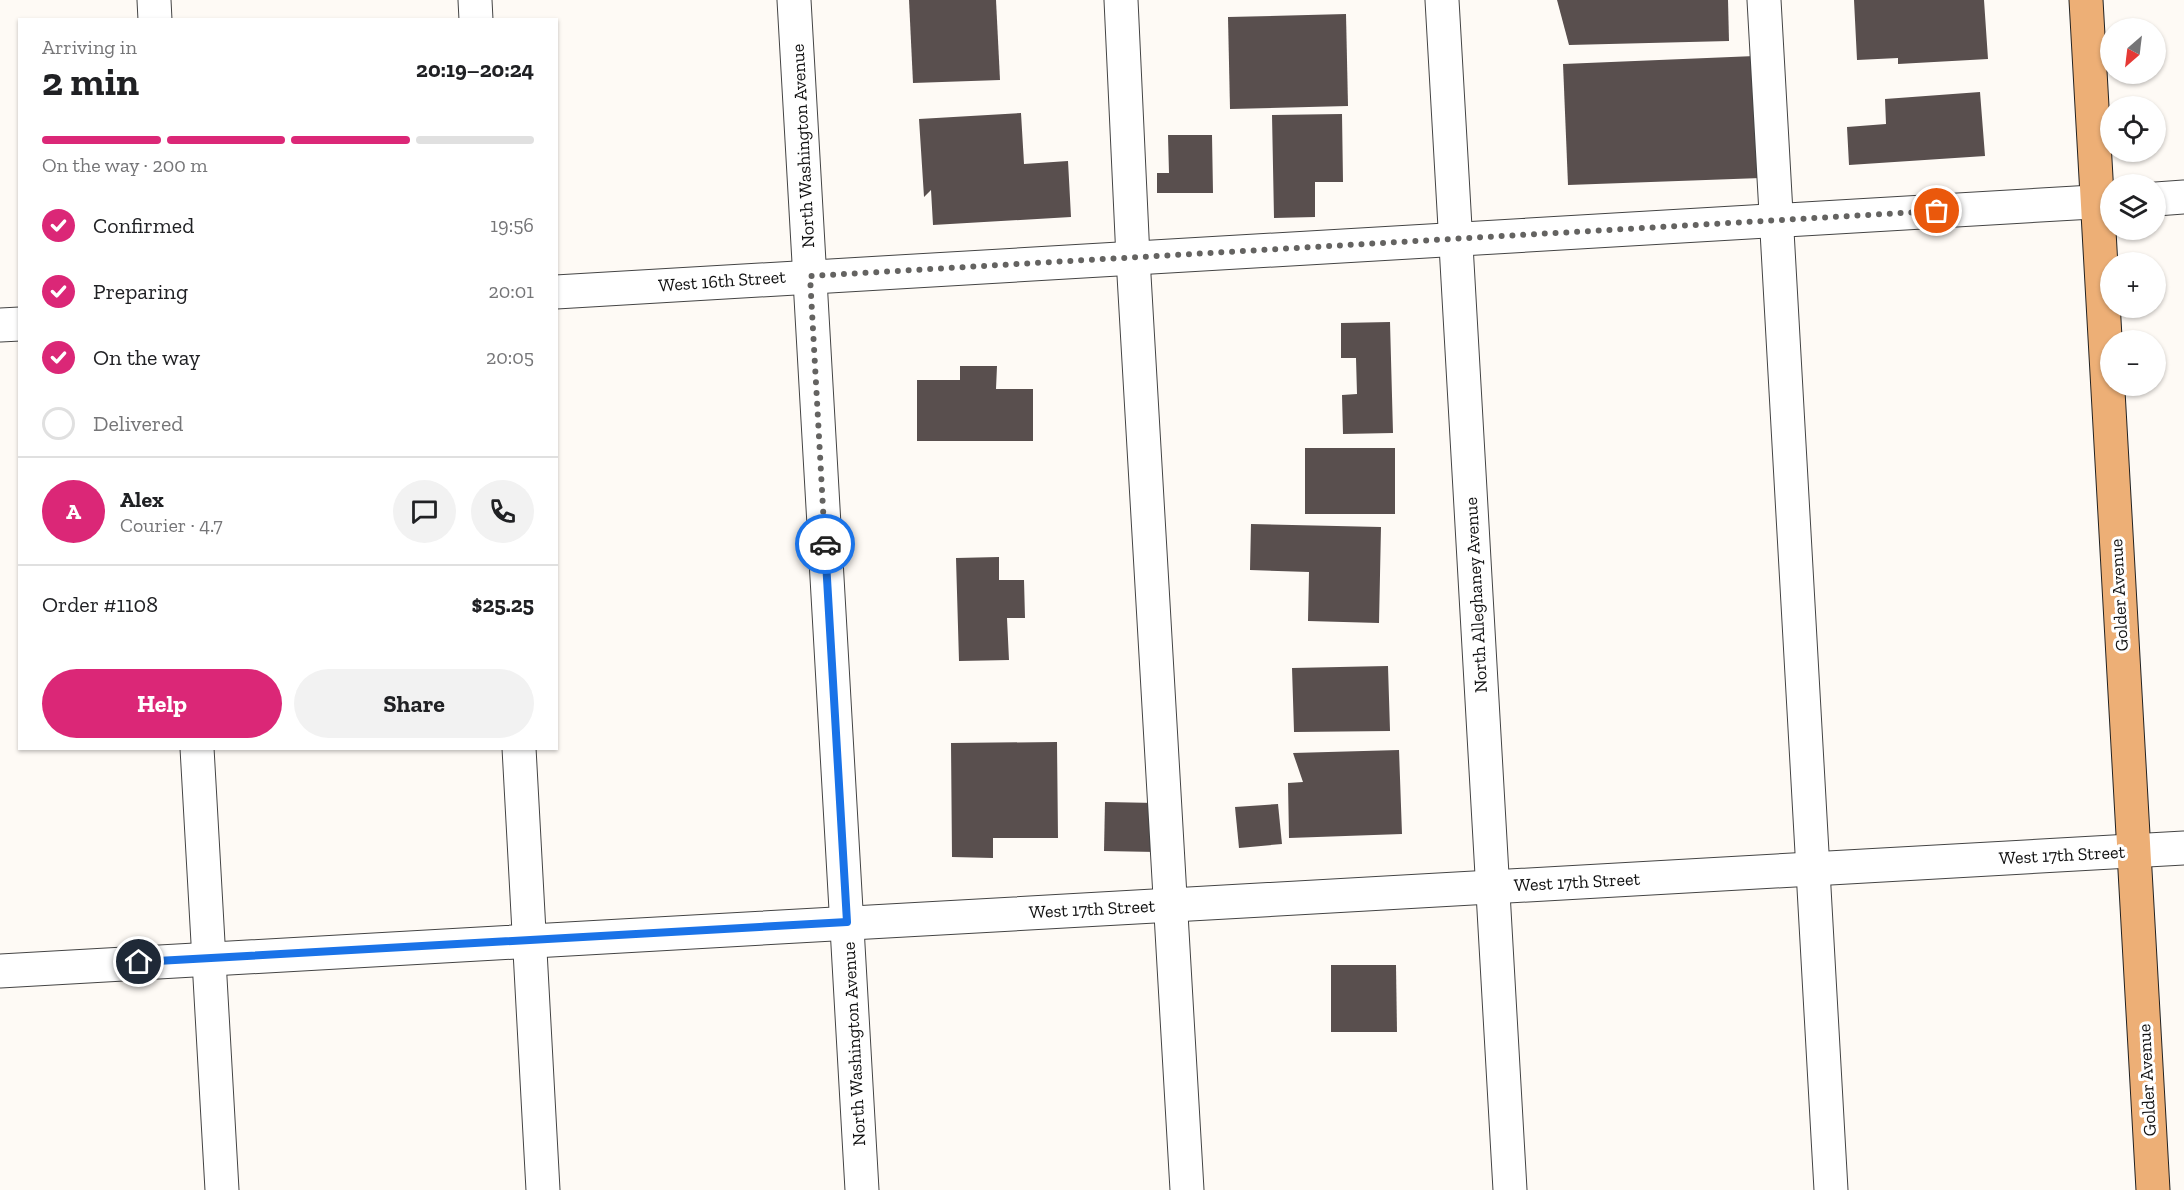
<!DOCTYPE html>
<meta charset="utf-8">
<style>
body{margin:0;font-family:"Zilla Slab",serif;background:#f2f2f2;color:#202124;height:100vh;display:flex;flex-direction:column;font-size:22px;white-space:nowrap}
*{box-sizing:border-box;margin:0}
p{font-size:20px;color:#757577}
.icon{flex:none;width:33px;height:33px;fill:none;stroke:currentColor;stroke-width:2;stroke-linecap:round;stroke-linejoin:round}
.map{position:relative;flex:1;overflow:hidden}
.side{position:absolute;left:18px;top:18px;width:540px;height:732px;display:flex;flex-direction:column;background:#fff;border-radius:0px;box-shadow:0 2px 4px #0004}
.side>*{flex:none}
.needle{width:39px;rotate:208deg}
.fabs{position:absolute;left:2100px;top:18px;display:grid;gap:12px}
.fabs a{display:grid;place-items:center;width:66px;height:66px;border-radius:50%;background:#fff;box-shadow:0 2px 4px #0004;font-size:30px}
.pin{position:absolute;display:grid;place-items:center;width:51px;height:51px;color:#fff;margin:-26px;border:3px solid #fff;border-radius:50%;box-shadow:0 2px 6px #0007}
.courier{position:absolute;display:grid;place-items:center;width:60px;height:60px;margin:-30px;border:4px solid #1a73e8;border-radius:50%;background:#fff;color:#222;box-shadow:0 2px 8px #0007}
.summary em{font-style:normal;font-weight:700}
.summary div{display:flex;flex-direction:column-reverse}
.summary{display:flex;align-items:center;justify-content:space-between;height:102px;padding:0 24px}
h1{font-size:39px;font-weight:700;line-height:45px}
.bar{display:grid;grid-template-columns:repeat(4,1fr);gap:9px 6px;align-content:center;height:72px;padding:0 24px}
.bar i{height:8px;border-radius:4px;background:#e0e0e0}
.bar .on{background:#db2777}
.bar p{grid-column:span 4}
.line{display:flex;align-items:center;gap:15px;padding:0 24px;border-top:2px solid #e0e0e0}
.line div{flex:1}
.round{display:grid;place-items:center;flex:none;width:63px;height:63px;border-radius:32px;background:#f2f2f2}
ol{padding:0 24px;list-style:none}
li{display:flex;align-items:center;gap:18px;height:66px}
li p{margin-inline-start:auto}
li .icon{padding:6px;border-radius:50%;background:#db2777;color:#fff;stroke-width:4}
li:last-child{color:#757577}
li i{width:33px;height:33px;border:3px solid #e0e0e0;border-radius:50%}
.action{display:flex;gap:12px;margin-top:auto;padding:12px 24px}
.action a{flex:1;height:69px;border-radius:36px;background:#db2777;color:#fff;font-size:24px;font-weight:700;line-height:69px;text-align:center}
.action a+a{background:#f2f2f2;color:#202124}
.map>svg:first-child{display:block}
.building{fill:#594f4e}
.lines{fill:none;stroke-linecap:round;stroke-linejoin:round}
.minor-casing{stroke:#444;stroke-width:35}
.major-casing{stroke:#222;stroke-width:35}
.minor{stroke:#fff;stroke-width:33}
.major{stroke:#edaf76;stroke-width:33}
.done{stroke:#646361;stroke-width:6;stroke-dasharray:0 10.8}
.route{stroke:#1a73e8;stroke-width:8}
.labels{text-anchor:middle;stroke-width:6;stroke-linejoin:round;paint-order:stroke}
.street-label{font-size:18px;fill:#111;stroke:#fff}
</style>
<div class="map">
<svg width="2184" height="1190" viewBox="0 0 2184 1190">
<rect width="100%" height="100%" fill="#fefaf5"/>
<g class="building">
<polygon points="909,0 996,0 1000,80 913,83"/>
<polygon points="1557,0 1728,0 1729,41 1569,45"/>
<polygon points="1854,0 1984,0 1988,59 1898,64 1898,58 1857,60"/>
<polygon points="1346,14 1348,106 1230,109 1228,17"/>
<polygon points="1755,56 1761,178 1568,185 1563,64"/>
<polygon points="1980,92 1985,156 1849,165 1847,127 1886,124 1885,99"/>
<polygon points="1021,113 1024,164 1068,161 1071,217 933,225 931,190 924,197 919,119"/>
<polygon points="1342,114 1343,182 1315,182 1315,217 1274,218 1272,115"/>
<polygon points="1168,135 1212,135 1213,193 1157,193 1157,173 1169,173"/>
<polygon points="1390,322 1393,433 1343,434 1342,395 1357,394 1356,358 1341,358 1341,323"/>
<polygon points="960,366 997,366 996,389 1033,389 1033,441 917,441 917,380 960,380"/>
<rect x="1305" y="448" width="90" height="66"/>
<polygon points="1251,524 1381,527 1379,623 1308,621 1309,572 1250,570"/>
<polygon points="999,557 999,580 1024,580 1025,618 1007,618 1009,660 959,661 956,558"/>
<polygon points="1388,666 1390,731 1294,732 1292,668"/>
<polygon points="1057,742 1058,838 993,838 993,858 952,857 951,743"/>
<polygon points="1399,750 1402,834 1289,838 1288,783 1303,782 1293,753"/>
<polygon points="1105,802 1157,803 1156,852 1104,851"/>
<polygon points="1278,804 1282,844 1239,848 1235,807"/>
<polygon points="1331,965 1396,965 1397,1032 1331,1032"/>
</g>
<g class="lines">
<g class="minor-casing">
<g id="minor">
<polyline points="154,0 155,20"/>
<polyline points="475,0 476,20"/>
<polyline points="794,0 862,1190"/>
<polyline points="1121,0 1133,258 1187,1190"/>
<polyline points="1442,0 1510,1190"/>
<polyline points="1764,0 1831,1190"/>
<polyline points="2156,199 2184,197"/>
<polyline points="556,292 2110,201"/>
<polyline points="0,325 20,324"/>
<polyline points="197,748 222,1190"/>
<polyline points="519,748 543,1190"/>
<polyline points="0,971 2184,848"/>
</g>
</g>
<g class="major-casing">
<polyline id="major" points="2086,0 2153,1190"/>
</g>
<use href="#minor" class="minor"/>
<use href="#major" class="major"/>
</g>
<g class="lines">
<polyline class="done" points="825,544 810,276 1937,211"/>
<polyline class="route" points="139,962 847,922 825,544"/>
</g>
<g class="labels">
<g class="street-label">
<text transform="translate(803 146) rotate(-93)" y="6">North Washington Avenue</text>
<text transform="translate(722 281) rotate(-4)" y="6">West 16th Street</text>
<text transform="translate(1476 595) rotate(-93)" y="6">North Alleghaney Avenue</text>
<text transform="translate(2119 595) rotate(-93)" y="6">Golder Avenue</text>
<text transform="translate(2062 855) rotate(-3)" y="6">West 17th Street</text>
<text transform="translate(1577 882) rotate(-3)" y="6">West 17th Street</text>
<text transform="translate(1092 909) rotate(-3)" y="6">West 17th Street</text>
<text transform="translate(854 1044) rotate(-93)" y="6">North Washington Avenue</text>
<text transform="translate(2147 1080) rotate(-93)" y="6">Golder Avenue</text>
</g>
</g>
</svg>
<div class="fabs">
<a><svg class="needle" viewBox="-14 -14 28 28"><path d="M0-13l5 13h-10z" fill="#e53935"/><path d="M0 13l5-13h-10z" fill="#757577"/></svg></a>
<a><svg class="icon" aria-label="locate" viewBox="0 0 24 24"><circle cx="12" cy="12" r="6"/><path d="M12 2v4M12 18v4M2 12h4M18 12h4"/></svg></a>
<a><svg class="icon" aria-label="layers" viewBox="0 0 24 24"><path d="M12 4l9 5-9 5-9-5zM3 14l9 5 9-5"/></svg></a>
<a>+</a>
<a>−</a>
</div>
<div class="pin" style="left:1937px;top:211px;background:#ea580c"><svg class="icon" aria-label="bag" viewBox="0 0 24 24"><path d="M5 8h14l-1 12H6zM9 8a3 3 0 0 1 6 0"/></svg></div>
<div class="pin" style="left:139px;top:962px;background:#1f2937"><svg class="icon" aria-label="home" viewBox="0 0 24 24"><path d="M3 11l9-7 9 7M6 9v11h12V9"/></svg></div>
<div class="courier" style="left:825px;top:544px"><svg class="icon" aria-label="car" viewBox="0 0 24 24"><path d="M5 17H2v-5l4-1 3-4h7l3 4 3 1v5h-3M9 17h6M6 11h13"/><circle cx="7" cy="17" r="2"/><circle cx="17" cy="17" r="2"/></svg></div>
<section class="side">
<div class="summary"><div><h1>2 min</h1><p>Arriving in</p></div><em>20:19–20:24</em></div>
<div class="bar"><i class="on"></i><i class="on"></i><i class="on"></i><i></i><p>On the way · 200 m</p></div>
<ol>
<li><svg class="icon" aria-label="check" viewBox="0 0 24 24"><path d="M5 12l5 5 9-10"/></svg>Confirmed<p>19:56</p></li>
<li><svg class="icon" aria-label="check" viewBox="0 0 24 24"><path d="M5 12l5 5 9-10"/></svg>Preparing<p>20:01</p></li>
<li><svg class="icon" aria-label="check" viewBox="0 0 24 24"><path d="M5 12l5 5 9-10"/></svg>On the way<p>20:05</p></li>
<li><i></i>Delivered</li>
</ol>
<div class="line" style="height:108px"><b class="round" style="background:#db2777;color:#fff">A</b><div><b>Alex</b><p>Courier · 4.7</p></div><a class="round"><svg class="icon" aria-label="chat" viewBox="0 0 24 24"><path d="M4 5h16v11H9l-5 4z"/></svg></a><a class="round"><svg class="icon" aria-label="phone" viewBox="0 0 24 24"><path d="M5 4h4l2 5-3 2q2 4 5 5l2-3 5 2v4C11 20 4 13 5 4z"/></svg></a></div>
<div class="line" style="height:78px"><div>Order #1108</div><b>$25.25</b></div>
<div class="action"><a>Help</a><a>Share</a></div>
</section>
</div>
